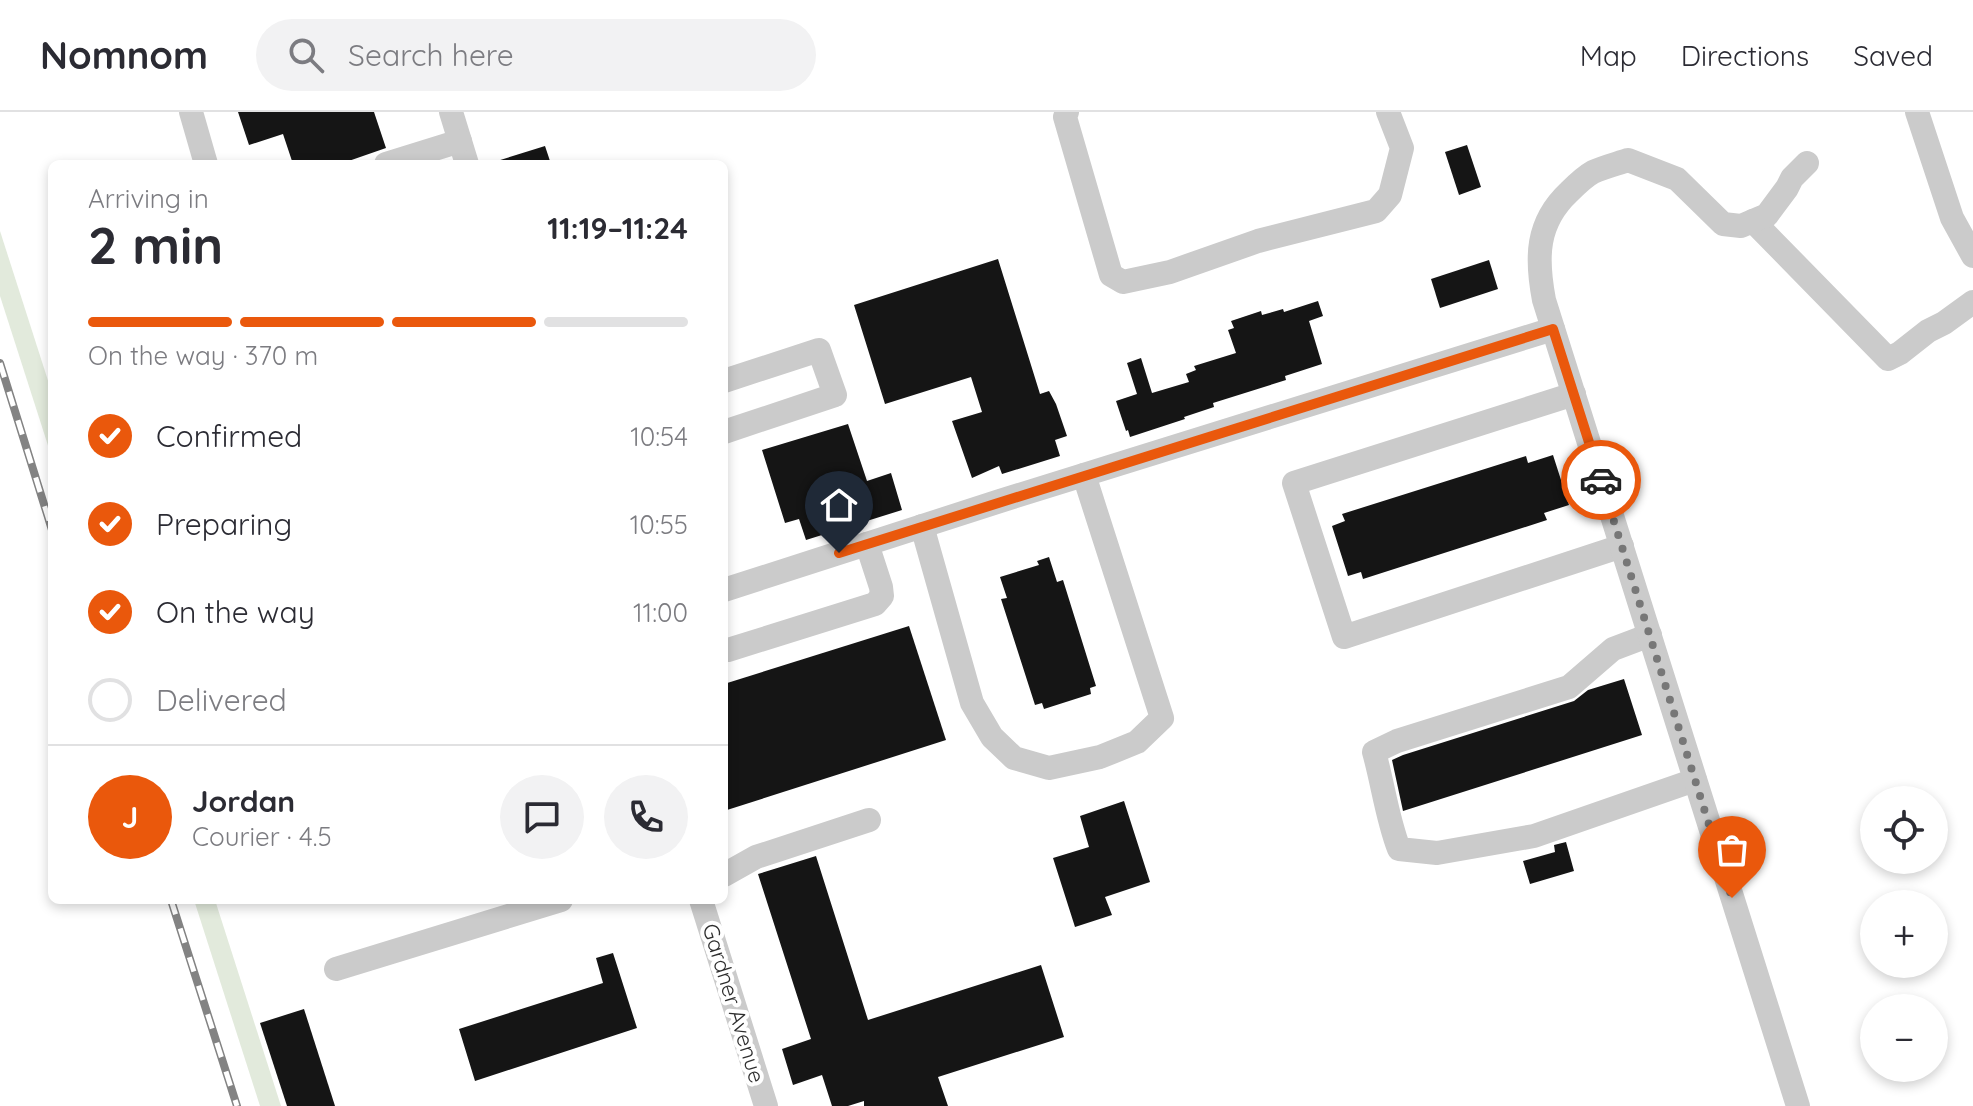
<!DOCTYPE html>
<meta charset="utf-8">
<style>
body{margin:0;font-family:Quicksand,sans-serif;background:#f2f2f3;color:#2b2b33;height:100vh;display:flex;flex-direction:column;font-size:30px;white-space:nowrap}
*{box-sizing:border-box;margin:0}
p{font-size:26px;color:#7c7c81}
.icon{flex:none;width:44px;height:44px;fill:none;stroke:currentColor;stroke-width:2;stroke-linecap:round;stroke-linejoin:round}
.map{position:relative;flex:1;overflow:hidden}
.details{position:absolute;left:48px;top:48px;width:680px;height:744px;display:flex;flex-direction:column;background:#fff;border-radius:12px;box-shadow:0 4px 12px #0003}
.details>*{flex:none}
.fabs{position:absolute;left:1860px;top:674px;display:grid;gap:16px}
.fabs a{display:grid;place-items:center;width:88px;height:88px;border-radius:50%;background:#fff;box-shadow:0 4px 12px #0003;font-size:40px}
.pin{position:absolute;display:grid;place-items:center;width:68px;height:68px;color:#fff;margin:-82px -34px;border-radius:50% 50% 50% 0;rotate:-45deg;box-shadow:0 0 8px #0007}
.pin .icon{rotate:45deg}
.courier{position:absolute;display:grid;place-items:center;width:80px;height:80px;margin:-40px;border:6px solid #ea580c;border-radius:50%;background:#fff;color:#222;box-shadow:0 2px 10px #0007}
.head em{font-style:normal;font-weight:800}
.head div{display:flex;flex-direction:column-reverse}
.head{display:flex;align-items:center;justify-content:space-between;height:136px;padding:0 40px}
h1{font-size:52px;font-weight:800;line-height:60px}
.bar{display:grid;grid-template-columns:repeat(4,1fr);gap:12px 8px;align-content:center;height:96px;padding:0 40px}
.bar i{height:10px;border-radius:6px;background:#e1e1e2}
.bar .current{background:#ea580c}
.bar p{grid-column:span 4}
.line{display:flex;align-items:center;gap:20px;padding:0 40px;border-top:2px solid #e1e1e2}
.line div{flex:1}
.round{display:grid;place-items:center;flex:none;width:84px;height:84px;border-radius:42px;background:#f2f2f3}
ol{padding:0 40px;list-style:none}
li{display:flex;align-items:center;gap:24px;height:88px}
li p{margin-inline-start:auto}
li .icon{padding:8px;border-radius:50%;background:#ea580c;color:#fff;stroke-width:4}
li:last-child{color:#7c7c81}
li i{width:44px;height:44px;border:4px solid #e1e1e2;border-radius:50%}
header{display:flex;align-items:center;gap:48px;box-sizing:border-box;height:112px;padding:0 40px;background:#fff;border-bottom:2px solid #e1e1e2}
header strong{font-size:38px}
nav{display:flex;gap:44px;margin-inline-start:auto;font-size:28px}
.search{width:560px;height:72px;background:#f2f2f3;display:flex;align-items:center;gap:20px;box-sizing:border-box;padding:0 28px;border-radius:44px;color:#7c7c81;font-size:30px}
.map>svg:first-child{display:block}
.green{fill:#e2eadc}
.building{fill:#151515}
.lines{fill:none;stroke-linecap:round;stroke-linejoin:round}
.minor{stroke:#cbcbcb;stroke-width:24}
.rail-casing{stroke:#838383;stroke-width:8}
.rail{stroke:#fff;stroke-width:5;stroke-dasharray:15;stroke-linecap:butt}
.done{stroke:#777;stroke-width:8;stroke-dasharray:0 14.4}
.route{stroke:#ea580c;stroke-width:10}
.labels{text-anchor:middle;stroke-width:8;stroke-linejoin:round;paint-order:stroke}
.street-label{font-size:22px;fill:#2e2e2e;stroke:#fff}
</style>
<header>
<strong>Nomnom</strong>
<div class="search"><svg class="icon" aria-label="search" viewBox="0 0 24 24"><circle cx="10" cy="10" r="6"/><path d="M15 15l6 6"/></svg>Search here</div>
<nav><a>Map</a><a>Directions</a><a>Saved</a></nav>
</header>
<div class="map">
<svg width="1973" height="994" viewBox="0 0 1973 994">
<rect width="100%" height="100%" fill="#fff"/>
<g class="green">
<polygon points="0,119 52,281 52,346 0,184"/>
<polygon points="194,788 215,788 281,994 260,994"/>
</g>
<g class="building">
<polygon points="238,0 374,0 386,36 340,52 293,52 283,22 249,33"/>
<polygon points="1467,33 1481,75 1459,83 1445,40"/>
<polygon points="545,34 551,52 497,52 497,49"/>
<polygon points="998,147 1040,282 1049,279 1056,292 1067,324 1055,328 1060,344 1002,362 999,354 972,366 952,309 982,300 971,265 885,292 854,193"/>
<polygon points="1489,148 1498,177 1440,196 1431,167"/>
<polygon points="1318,189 1323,204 1309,209 1322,252 1285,264 1286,268 1213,291 1214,295 1184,305 1185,307 1130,325 1128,318 1126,319 1116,289 1137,282 1127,251 1141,246 1152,281 1189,270 1186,262 1196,258 1194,254 1236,241 1228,218 1234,216 1231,209 1261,199 1262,203 1283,197 1284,200"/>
<polygon points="848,312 867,369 891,361 902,398 806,428 799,407 785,411 762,338"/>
<polygon points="1553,343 1569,393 1544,401 1547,408 1363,467 1361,460 1348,464 1332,414 1345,409 1342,402 1526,344 1528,351"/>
<polygon points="1049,445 1057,470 1063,468 1096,574 1090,576 1091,582 1044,597 1042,591 1035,593 1001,487 1007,486 1000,465 1039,453 1037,449"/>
<polygon points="909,514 946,628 727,698 724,689 724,572"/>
<polygon points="1624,567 1642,623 1403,699 1392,648 1403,643 1574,589 1588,578"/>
<polygon points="1124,689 1150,770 1105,785 1112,803 1075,815 1053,746 1089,735 1080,704"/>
<polygon points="1566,730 1574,759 1530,772 1523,749 1555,740 1554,733"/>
<polygon points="816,744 868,908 1041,853 1064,925 938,965 948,994 864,994 864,989 848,994 832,994 822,963 793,973 782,937 811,927 758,762"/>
<polygon points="613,841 637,916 475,969 459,917 603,871 596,846"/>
<polygon points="304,897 335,994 287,994 260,911"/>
</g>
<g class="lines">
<g class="minor">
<polyline points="191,0 206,52"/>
<polyline points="451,0 467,52"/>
<polyline points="1067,0 1065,5 1111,163 1123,170 1170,160 1258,129 1376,99 1390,83 1402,36 1388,0"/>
<polyline points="1917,0 1952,106 1973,144"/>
<polyline points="386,52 460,29"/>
<polyline points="1753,109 1888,247 1900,241 1928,219 1944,211 1973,190"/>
<polyline points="724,269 819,238 835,283 724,320"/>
<polyline points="1574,282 1294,371 1344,525 1622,434"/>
<polyline points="922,414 972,591 992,625 1014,646 1049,656 1100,645 1137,630 1162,606 1084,363"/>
<polyline points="724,478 1000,389 1553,217"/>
<path d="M 1650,523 L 1613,537 L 1569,575 L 1397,629 L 1374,640 C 1383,672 1387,706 1399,737 L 1437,741 L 1534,724 L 1695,668"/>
<polyline points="724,537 728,538 875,492 882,484 881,475 867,432"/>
<polyline points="724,763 756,745 869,708"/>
<polyline points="701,788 766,994"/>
<polyline points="336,857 561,788"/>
<path d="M 1798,994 L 1544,188 C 1536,146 1536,111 1569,80 C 1576,73 1584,65 1593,60 C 1604,55 1616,52 1628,48 L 1677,67 L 1723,112 L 1741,114 L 1767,103 L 1787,76 L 1792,66 L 1807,51"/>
</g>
<g class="rail-casing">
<g id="rail">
<polyline points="0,251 52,418"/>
<polyline points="171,788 237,994"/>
</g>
</g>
<use href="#rail" class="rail"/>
</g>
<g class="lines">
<polyline class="done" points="1601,368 1732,786"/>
<polyline class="route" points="839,441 1553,217 1601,368"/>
</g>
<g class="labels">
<g class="street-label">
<text transform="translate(734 891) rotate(73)" y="8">Gardner Avenue</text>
</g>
</g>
</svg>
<div class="fabs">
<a><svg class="icon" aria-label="locate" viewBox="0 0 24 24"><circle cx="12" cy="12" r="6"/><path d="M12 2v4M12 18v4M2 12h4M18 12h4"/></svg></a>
<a>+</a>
<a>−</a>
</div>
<div class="pin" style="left:1732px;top:786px;background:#ea580c"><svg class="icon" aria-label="bag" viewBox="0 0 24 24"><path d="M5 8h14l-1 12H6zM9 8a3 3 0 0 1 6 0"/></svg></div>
<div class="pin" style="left:839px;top:441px;background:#1f2937"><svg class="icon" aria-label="home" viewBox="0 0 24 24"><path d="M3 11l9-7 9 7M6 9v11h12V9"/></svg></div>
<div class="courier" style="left:1601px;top:368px"><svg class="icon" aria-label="car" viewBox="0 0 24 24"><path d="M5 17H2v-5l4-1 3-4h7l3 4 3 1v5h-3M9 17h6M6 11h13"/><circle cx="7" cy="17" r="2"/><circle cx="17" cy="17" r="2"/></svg></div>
<section class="details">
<div class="head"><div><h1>2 min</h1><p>Arriving in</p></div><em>11:19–11:24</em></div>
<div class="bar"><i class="current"></i><i class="current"></i><i class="current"></i><i></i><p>On the way · 370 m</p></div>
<ol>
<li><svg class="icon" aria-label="check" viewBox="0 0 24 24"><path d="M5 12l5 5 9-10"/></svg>Confirmed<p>10:54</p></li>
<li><svg class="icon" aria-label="check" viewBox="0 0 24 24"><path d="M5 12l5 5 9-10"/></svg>Preparing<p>10:55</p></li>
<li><svg class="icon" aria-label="check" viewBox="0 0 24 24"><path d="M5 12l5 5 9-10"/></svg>On the way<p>11:00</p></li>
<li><i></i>Delivered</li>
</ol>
<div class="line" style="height:144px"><b class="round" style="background:#ea580c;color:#fff">J</b><div><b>Jordan</b><p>Courier · 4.5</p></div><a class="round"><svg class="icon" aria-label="chat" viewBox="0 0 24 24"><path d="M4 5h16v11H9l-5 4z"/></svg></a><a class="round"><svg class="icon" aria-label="phone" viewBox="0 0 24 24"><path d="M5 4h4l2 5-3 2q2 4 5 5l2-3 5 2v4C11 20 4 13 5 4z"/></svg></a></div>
</section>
</div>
